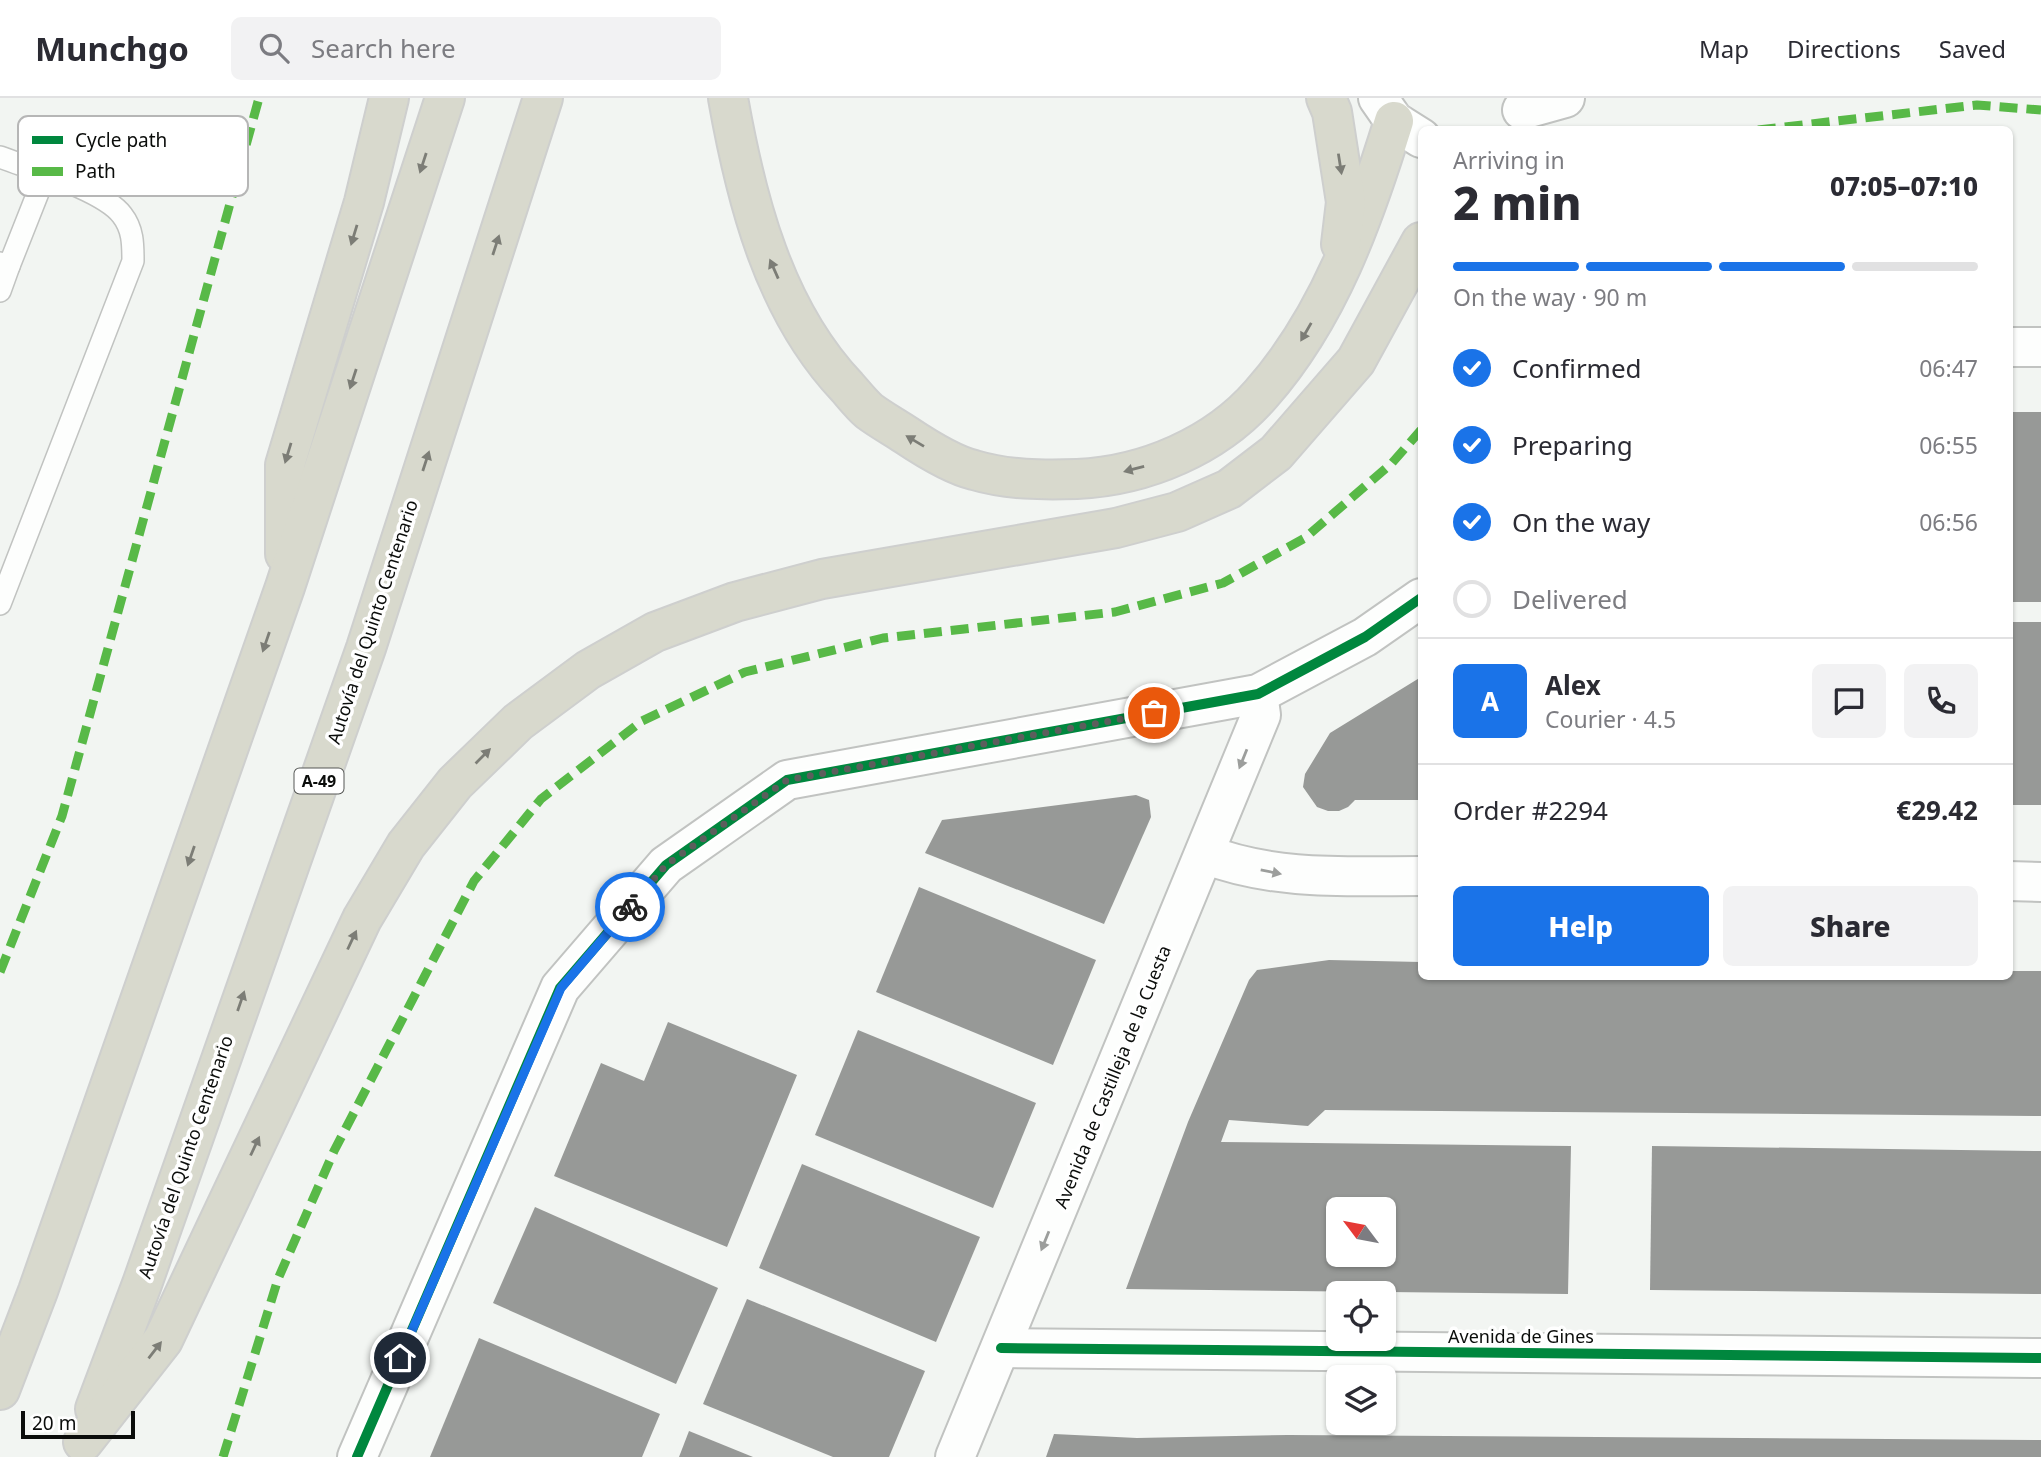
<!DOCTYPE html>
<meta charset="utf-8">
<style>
body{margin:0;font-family:"Noto Sans",sans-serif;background:#f2f2f3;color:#2b2b33;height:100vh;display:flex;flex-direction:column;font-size:26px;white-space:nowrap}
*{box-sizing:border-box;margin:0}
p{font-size:23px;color:#7c7c81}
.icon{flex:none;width:38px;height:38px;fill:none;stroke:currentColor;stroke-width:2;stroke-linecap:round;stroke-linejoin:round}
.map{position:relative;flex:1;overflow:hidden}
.sheet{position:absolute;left:1418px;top:28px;width:595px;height:854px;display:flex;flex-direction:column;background:#fff;border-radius:10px;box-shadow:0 2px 5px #0004}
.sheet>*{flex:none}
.needle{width:46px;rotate:302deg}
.buttons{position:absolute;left:1326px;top:1099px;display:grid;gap:14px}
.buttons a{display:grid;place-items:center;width:70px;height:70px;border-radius:10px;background:#fff;box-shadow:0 2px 5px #0004;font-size:35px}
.scale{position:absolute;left:21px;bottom:18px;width:114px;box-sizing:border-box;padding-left:7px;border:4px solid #0b0d0b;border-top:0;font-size:19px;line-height:24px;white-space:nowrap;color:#0b0d0b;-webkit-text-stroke:5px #fff;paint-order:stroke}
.pin{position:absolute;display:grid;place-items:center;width:60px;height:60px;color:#fff;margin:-30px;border:4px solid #fff;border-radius:50%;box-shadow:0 2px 7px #0007}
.courier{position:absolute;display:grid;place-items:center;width:70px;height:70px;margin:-35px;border:5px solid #1a73e8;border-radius:50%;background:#fff;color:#222;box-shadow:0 2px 9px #0007}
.head em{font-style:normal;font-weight:800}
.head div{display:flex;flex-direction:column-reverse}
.head{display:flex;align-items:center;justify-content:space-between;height:119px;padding:0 35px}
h1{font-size:46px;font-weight:800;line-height:52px}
.bar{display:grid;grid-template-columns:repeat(4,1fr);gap:10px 7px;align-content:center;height:84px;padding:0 35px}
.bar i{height:9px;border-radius:5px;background:#e1e1e2}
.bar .on{background:#1a73e8}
.bar p{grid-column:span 4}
.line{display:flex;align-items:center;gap:18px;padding:0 35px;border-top:2px solid #e1e1e2}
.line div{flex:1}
.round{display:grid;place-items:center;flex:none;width:74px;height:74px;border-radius:10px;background:#f2f2f3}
ol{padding:0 35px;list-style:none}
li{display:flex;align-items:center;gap:21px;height:77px}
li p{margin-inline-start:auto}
li .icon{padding:7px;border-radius:50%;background:#1a73e8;color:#fff;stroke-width:4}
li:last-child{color:#7c7c81}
li i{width:38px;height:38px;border:4px solid #e1e1e2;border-radius:50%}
.primary-button{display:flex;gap:14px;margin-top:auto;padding:14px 35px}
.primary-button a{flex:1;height:80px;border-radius:10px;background:#1a73e8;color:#fff;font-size:28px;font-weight:800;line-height:80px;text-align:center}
.primary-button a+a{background:#f2f2f3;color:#2b2b33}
header{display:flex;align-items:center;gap:42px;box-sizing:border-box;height:98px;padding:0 35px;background:#fff;border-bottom:2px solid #e1e1e2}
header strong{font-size:33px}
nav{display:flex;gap:38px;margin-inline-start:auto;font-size:24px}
.search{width:490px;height:63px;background:#f2f2f3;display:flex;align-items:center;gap:18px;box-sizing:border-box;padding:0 24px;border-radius:10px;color:#7c7c81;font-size:26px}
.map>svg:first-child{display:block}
.building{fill:#979997;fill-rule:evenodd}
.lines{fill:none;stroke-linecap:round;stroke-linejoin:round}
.service-casing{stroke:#c1c3c1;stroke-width:24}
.minor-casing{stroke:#c1c3c1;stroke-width:42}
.secondary-casing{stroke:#c1c3c1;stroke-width:42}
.motorway-casing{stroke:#cecfce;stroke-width:42}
.service{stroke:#fdfefd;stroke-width:21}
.minor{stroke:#fdfefd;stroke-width:38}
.secondary{stroke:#fdfefd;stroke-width:38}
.motorway{stroke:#d8d9cd;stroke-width:38}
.quiet{stroke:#58b947;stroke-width:9;stroke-dasharray:18 9;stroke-linecap:butt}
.cycleway-casing{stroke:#fff;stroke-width:15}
.cycleway{stroke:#00873e;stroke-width:10}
.oneway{fill:#7c7d76}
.oneway2{fill:#9c9e9c}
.done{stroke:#5c5e5c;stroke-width:7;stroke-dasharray:0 12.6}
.route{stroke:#1a73e8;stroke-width:9}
.labels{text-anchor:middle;stroke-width:7;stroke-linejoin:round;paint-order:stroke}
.shield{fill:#fff;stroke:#545654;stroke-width:2}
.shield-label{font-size:16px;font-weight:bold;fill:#0b0d0b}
.street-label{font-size:18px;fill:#0b0d0b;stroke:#fff}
.key{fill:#fff;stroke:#b6b6b6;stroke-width:2}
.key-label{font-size:19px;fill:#0b0d0b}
</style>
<header>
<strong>Munchgo</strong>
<div class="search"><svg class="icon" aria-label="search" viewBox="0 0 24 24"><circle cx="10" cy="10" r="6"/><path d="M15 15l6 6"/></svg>Search here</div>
<nav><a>Map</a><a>Directions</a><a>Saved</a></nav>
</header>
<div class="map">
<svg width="2041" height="1359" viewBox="0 0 2041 1359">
<rect width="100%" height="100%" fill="#f2f5f2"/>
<g class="building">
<rect x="2009" y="314" width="32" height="190"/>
<rect x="2009" y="524" width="32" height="183"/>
<polygon points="1421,579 1421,702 1355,702 1348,709 1339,713 1328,713 1317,709 1303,689 1305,676 1330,635"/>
<polygon points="1136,697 1149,702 1151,719 1104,826 925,755 942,722"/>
<polygon points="919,789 1096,862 1053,967 876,894"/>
<path d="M 1329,862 L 1421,864 L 1421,878 L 2009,878 L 2009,873 L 2041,873 L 2041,1018 L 1325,1012 L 1308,1028 L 1229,1022 L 1221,1044 L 1571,1048 L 1568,1196 L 1126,1191 L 1188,1024 L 1249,882 L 1257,872 ZM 1339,1111 L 1384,1111 L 1384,1157 L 1339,1157 Z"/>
<polygon points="668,924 797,977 727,1149 554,1078 601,965 644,983"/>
<polygon points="858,932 1036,1005 993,1110 815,1037"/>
<polygon points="1652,1048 2041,1053 2041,1196 1650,1192"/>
<polygon points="802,1066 980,1139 936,1244 759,1170"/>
<polygon points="535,1109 718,1190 676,1286 493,1205"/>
<polygon points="747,1201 925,1273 889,1359 833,1359 703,1306"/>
<polygon points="479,1240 660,1316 642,1359 430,1359"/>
<polygon points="689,1333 753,1359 679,1359"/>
<polygon points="1054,1336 1137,1340 1288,1337 2041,1342 2041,1359 1046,1359"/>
</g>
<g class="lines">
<g class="service-casing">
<g id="service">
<path d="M 0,59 C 31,71 103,92 122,117 C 133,131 133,146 133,163 L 0,506"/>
<polyline points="0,165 9,168 0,193"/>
<polyline points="9,168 45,77"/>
</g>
</g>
<g class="minor-casing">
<g id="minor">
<polyline points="2009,249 2041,249"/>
<path d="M 1205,756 C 1274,783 1348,778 1421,778"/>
<polyline points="2009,783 2041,784"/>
<polyline points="1001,1250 2041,1260"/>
<polyline points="357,1359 560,890 666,767 787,682 1258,596 1365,539 1421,500"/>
<polyline points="955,1359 1261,617 1258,596"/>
</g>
</g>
<g class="secondary-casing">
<g id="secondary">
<polyline points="1378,0 1394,23 1421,40"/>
<polyline points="1522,12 1565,0"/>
</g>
</g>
<g class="motorway-casing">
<g id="motorway">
<path d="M 728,0 C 746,102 774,212 847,289 C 854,297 861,306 869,313 C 881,322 894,329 906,337 C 924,349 953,367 974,372 C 1007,382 1043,382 1077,381 C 1145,378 1216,348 1261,296 C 1329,219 1364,120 1394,23"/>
<polyline points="1326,0 1332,14 1346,104 1341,146"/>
<polyline points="285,456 285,367 364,104 389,0"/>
<polyline points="0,1292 38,1193 285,489 445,0"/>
<polyline points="95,1311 142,1186 366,550 543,0"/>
<polyline points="83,1344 163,1242 362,821 406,747 455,685 518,624 588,572 655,534 735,504 822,481 1116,430 1177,414 1229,391 1276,355 1356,263 1421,144"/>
</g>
</g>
<use href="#service" class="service"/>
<use href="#minor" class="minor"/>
<use href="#secondary" class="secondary"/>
<use href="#motorway" class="motorway"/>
<g class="quiet">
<polyline points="1758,32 1977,7 2041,12"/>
<polyline points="0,874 62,718 259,0"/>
<polyline points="223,1359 278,1181 334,1053 474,783 541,701 642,623 745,574 883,540 1115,514 1223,485 1305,440 1392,365 1421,332"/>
</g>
<g class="cycleway-casing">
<g id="cycleway">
<polyline points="1001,1250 2041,1260"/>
<polyline points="357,1359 560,890 666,767 787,682 1258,596 1365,539 1421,500"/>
</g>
</g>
<use href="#cycleway" class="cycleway"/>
</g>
<defs><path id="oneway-solid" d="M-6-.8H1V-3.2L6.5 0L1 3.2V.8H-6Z" transform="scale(1.75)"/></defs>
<g class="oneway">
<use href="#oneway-solid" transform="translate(423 65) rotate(108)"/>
<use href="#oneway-solid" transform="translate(1340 66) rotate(81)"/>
<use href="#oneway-solid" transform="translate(354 137) rotate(107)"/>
<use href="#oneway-solid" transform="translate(496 147) rotate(-72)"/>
<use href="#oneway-solid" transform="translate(774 171) rotate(-114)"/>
<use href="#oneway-solid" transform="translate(1306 234) rotate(120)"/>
<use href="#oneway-solid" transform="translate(353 281) rotate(108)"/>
<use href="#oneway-solid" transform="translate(915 343) rotate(-149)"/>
<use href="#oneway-solid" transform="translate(288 355) rotate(107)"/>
<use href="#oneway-solid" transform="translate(426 363) rotate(-72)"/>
<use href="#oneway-solid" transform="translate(1134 371) rotate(165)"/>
<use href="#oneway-solid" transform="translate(266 544) rotate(109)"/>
<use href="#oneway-solid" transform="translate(483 658) rotate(-45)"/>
<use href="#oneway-solid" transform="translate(191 758) rotate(109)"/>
<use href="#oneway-solid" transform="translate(352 842) rotate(-65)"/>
<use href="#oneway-solid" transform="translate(241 903) rotate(-71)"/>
<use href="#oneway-solid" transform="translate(255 1048) rotate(-65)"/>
<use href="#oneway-solid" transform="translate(155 1252) rotate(-52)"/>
</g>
<g class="oneway2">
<use href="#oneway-solid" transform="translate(1243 661) rotate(112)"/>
<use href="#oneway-solid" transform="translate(1271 774) rotate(11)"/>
<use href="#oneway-solid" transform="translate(1045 1143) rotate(112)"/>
</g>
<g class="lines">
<polyline class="done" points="630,809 666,767 787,682 1154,615"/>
<polyline class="route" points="400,1260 561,890 630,809"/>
</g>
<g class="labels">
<rect class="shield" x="294.5" y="670.5" width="49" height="25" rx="5"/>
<g class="shield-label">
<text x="319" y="689">A-49</text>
</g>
<g class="street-label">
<text transform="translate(373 524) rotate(-72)" y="6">Autovía del Quinto Centenario</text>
<text transform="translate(1113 979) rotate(-68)" y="6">Avenida de Castilleja de la Cuesta</text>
<text transform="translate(186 1059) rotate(-71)" y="6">Autovía del Quinto Centenario</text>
<text x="1521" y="1245">Avenida de Gines</text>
</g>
</g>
<rect x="18" y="18" width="230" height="80" rx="10" class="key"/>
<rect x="32" y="38" width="31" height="8" fill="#00873e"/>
<rect x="32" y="69" width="31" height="9" fill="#58b947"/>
<g class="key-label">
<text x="75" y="49">Cycle path</text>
<text x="75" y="80">Path</text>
</g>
</svg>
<div class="buttons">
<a><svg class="needle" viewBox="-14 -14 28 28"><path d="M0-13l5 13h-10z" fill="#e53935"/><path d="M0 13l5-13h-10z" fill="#7c7c81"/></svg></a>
<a><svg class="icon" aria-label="locate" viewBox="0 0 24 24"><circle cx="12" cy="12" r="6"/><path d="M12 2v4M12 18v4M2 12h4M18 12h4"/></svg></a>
<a><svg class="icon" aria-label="layers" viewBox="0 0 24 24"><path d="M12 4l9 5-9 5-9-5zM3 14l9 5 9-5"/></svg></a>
</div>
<div class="scale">20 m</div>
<div class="pin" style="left:1154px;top:615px;background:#ea580c"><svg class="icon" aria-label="bag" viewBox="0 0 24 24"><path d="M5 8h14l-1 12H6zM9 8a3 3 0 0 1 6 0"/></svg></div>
<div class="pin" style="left:400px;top:1260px;background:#1f2937"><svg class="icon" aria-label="home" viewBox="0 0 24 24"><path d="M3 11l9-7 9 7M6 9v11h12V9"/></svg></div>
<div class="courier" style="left:630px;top:809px"><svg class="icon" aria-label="bike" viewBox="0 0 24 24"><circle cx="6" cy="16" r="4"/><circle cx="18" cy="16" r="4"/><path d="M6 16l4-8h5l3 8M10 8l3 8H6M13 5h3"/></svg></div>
<section class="sheet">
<div class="head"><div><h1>2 min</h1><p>Arriving in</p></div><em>07:05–07:10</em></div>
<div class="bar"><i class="on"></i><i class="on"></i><i class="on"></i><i></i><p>On the way · 90 m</p></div>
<ol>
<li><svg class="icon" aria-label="check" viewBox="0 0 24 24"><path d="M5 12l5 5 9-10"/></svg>Confirmed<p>06:47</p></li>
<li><svg class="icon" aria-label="check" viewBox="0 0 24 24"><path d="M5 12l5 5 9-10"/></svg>Preparing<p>06:55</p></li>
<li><svg class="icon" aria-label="check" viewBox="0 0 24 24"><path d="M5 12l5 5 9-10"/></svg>On the way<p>06:56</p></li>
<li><i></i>Delivered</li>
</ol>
<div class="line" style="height:126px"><b class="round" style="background:#1a73e8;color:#fff">A</b><div><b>Alex</b><p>Courier · 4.5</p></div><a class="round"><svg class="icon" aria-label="chat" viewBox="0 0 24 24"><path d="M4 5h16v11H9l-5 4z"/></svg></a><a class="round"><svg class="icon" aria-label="phone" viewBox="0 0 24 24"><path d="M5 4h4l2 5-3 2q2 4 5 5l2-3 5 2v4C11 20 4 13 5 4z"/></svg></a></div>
<div class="line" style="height:91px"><div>Order #2294</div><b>€29.42</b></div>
<div class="primary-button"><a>Help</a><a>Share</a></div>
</section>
</div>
